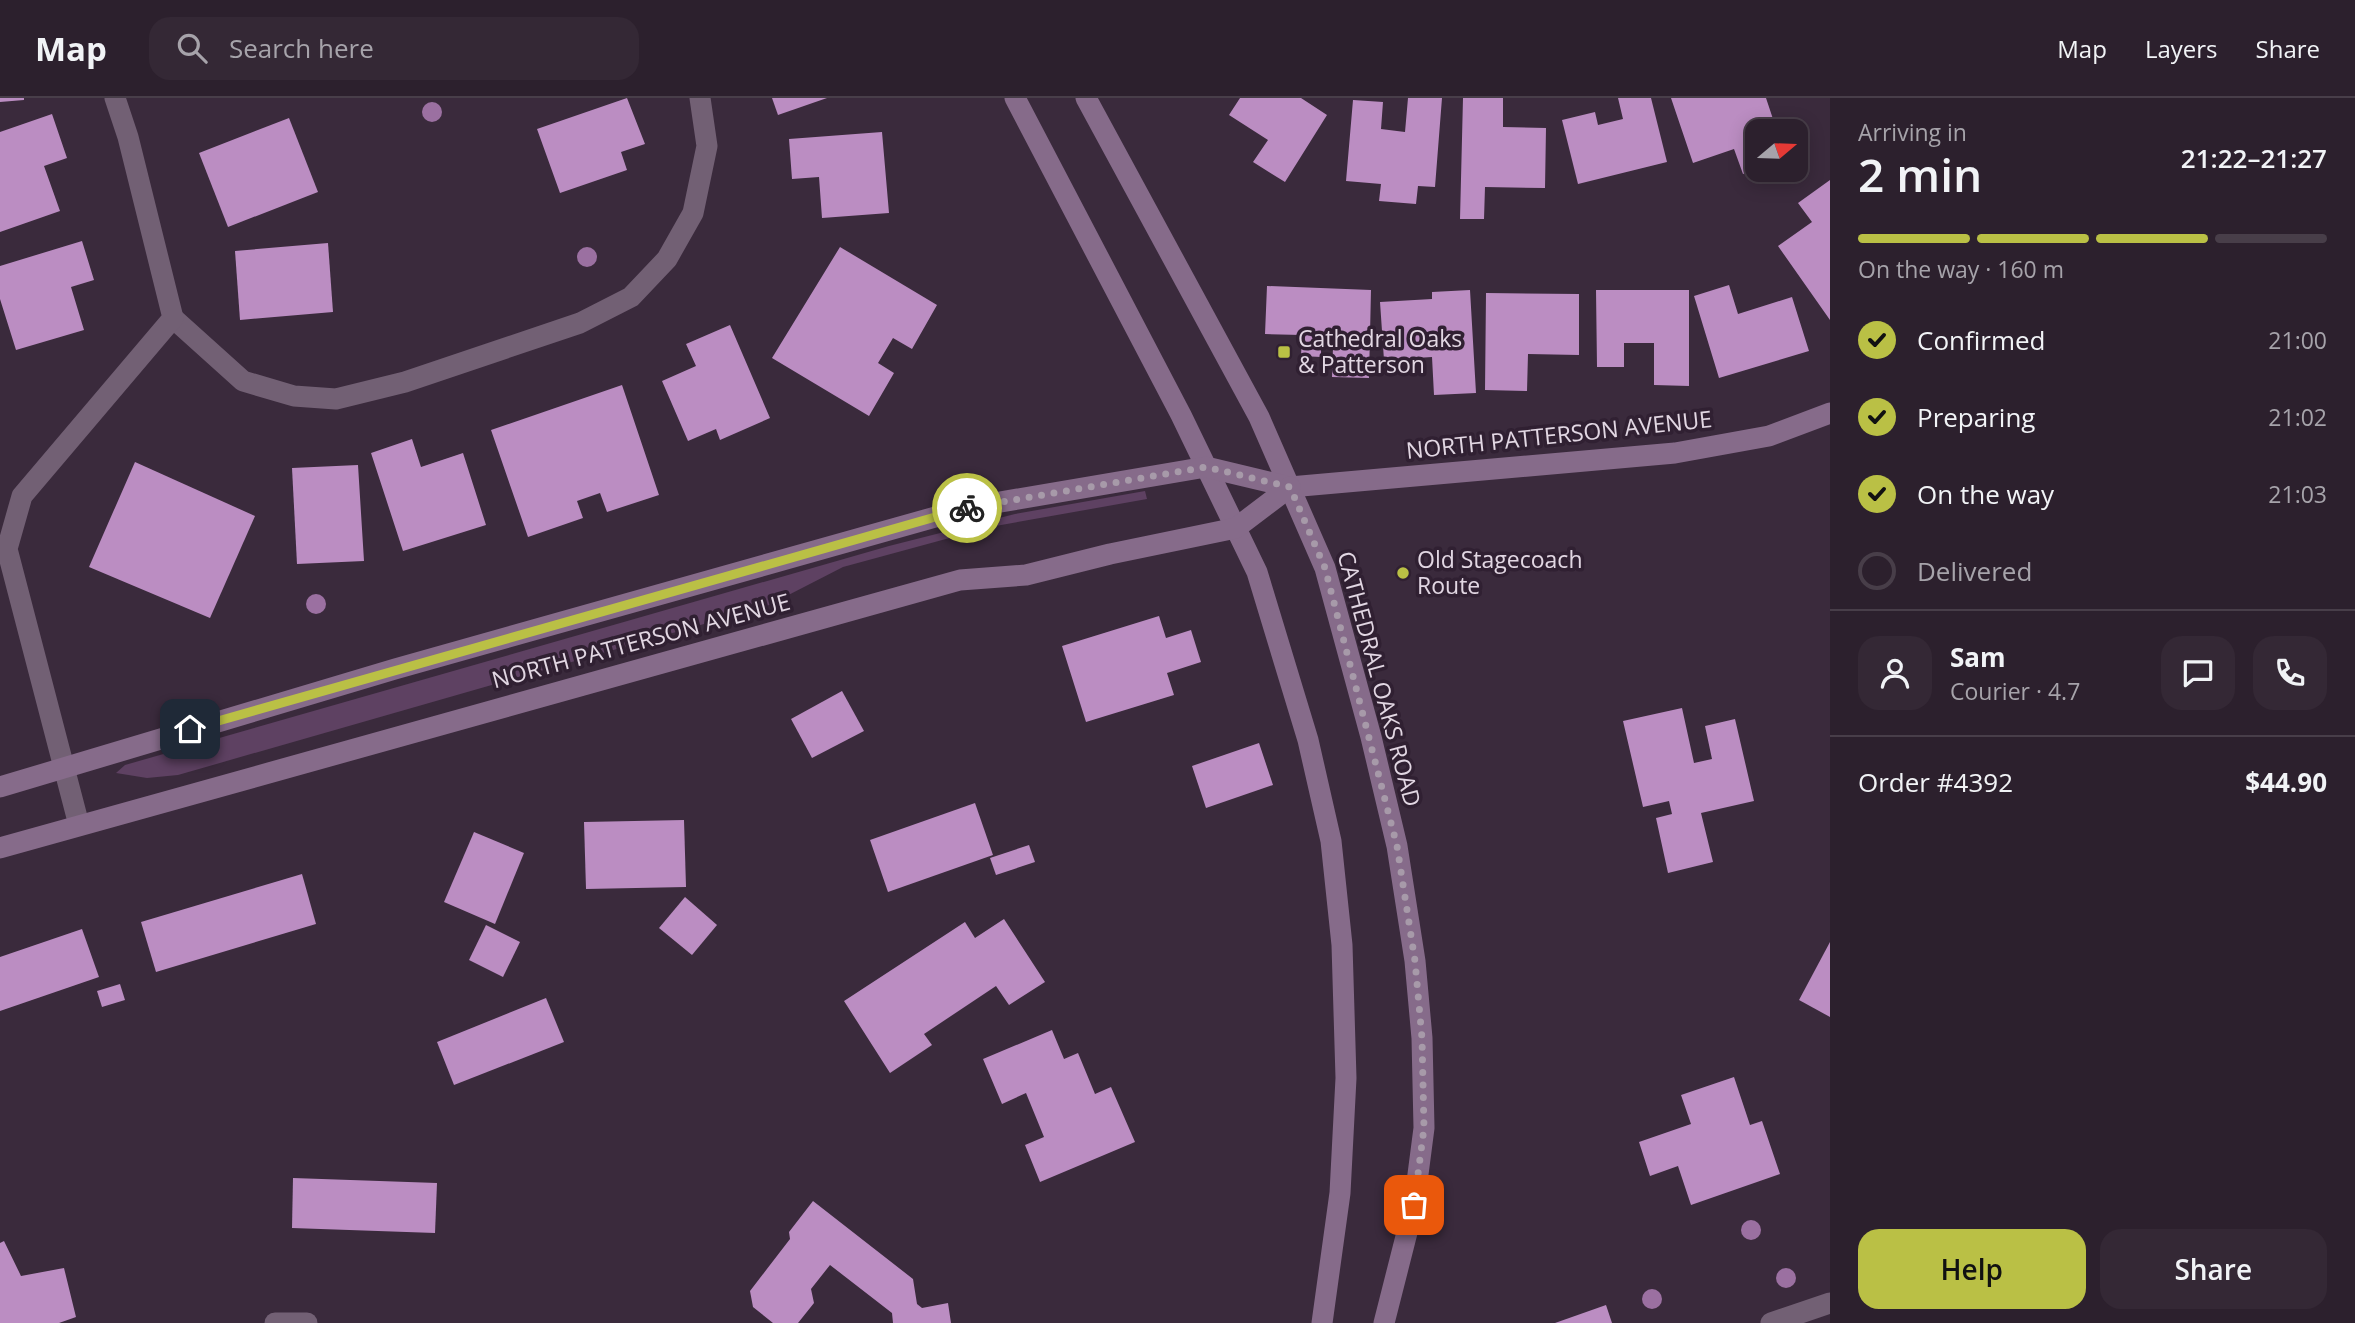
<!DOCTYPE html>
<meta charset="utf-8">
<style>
body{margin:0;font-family:"Open Sans",sans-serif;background:#342835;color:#f1f3f6;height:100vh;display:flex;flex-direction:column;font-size:26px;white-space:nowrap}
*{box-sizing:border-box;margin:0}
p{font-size:23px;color:#a6a3aa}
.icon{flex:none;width:38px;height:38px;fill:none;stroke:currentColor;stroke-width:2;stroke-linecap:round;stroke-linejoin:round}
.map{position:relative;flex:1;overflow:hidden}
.panel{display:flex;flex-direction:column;background:#2c202d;width:525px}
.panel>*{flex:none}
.needle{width:46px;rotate:71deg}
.buttons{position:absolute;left:1745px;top:21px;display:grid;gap:14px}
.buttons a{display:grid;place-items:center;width:63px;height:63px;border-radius:14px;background:#2c202d;box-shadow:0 4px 18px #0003,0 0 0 2px #483e49;font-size:35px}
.pin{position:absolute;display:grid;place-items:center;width:60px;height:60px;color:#fff;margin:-30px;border-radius:14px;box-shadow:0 4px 10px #0006}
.courier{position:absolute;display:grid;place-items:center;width:70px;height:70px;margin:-35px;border:5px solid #bac045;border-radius:50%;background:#fff;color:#222;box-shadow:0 2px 9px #0007}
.overview em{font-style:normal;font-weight:600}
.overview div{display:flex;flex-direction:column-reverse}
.overview{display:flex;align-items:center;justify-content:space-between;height:119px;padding:0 28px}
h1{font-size:46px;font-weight:600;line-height:52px}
.bar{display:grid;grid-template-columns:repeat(4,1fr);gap:10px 7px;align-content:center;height:84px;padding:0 28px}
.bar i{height:9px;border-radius:5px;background:#483e49}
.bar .on{background:#bac045}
.bar p{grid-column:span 4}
.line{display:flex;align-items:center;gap:18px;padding:0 28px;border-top:2px solid #483e49}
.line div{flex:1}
.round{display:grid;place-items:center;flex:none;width:74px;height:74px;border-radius:21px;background:#342835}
ol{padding:0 28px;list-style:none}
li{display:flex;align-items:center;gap:21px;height:77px}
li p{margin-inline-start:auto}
li .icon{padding:7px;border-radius:50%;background:#bac045;color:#111;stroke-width:4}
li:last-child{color:#a6a3aa}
li i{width:38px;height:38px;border:4px solid #483e49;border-radius:50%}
.cta{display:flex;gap:14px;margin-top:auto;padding:14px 28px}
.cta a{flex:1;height:80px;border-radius:21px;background:#bac045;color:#111;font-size:28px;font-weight:600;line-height:80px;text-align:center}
.cta a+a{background:#342835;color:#f1f3f6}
header{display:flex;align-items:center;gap:42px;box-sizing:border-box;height:98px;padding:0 35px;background:#2c202d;border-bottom:2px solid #483e49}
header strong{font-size:33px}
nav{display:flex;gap:38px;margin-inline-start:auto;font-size:24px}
.search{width:490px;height:63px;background:#342835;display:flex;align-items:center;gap:18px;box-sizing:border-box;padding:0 24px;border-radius:21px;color:#a6a3aa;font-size:26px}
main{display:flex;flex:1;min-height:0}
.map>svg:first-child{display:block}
.green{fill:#5e4162}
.building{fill:#bb8dc2}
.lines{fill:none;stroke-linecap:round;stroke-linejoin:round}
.street{stroke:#726074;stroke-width:21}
.secondary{stroke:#866b8a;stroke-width:21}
.tree{fill:#9b70a1}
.done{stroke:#a79aa9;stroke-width:7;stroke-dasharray:0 12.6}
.route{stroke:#bac045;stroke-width:9}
.poi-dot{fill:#bac045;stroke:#302032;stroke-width:2.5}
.labels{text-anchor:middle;stroke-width:7;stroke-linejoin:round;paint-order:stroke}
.poi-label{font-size:23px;fill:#e2d7e3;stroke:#302032;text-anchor:start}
.street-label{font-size:23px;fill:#e2d7e3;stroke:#302032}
</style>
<header>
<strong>Map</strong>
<div class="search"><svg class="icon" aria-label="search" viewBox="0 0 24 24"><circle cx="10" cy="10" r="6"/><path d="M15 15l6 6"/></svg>Search here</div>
<nav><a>Map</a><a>Layers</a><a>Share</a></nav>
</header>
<main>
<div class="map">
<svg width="1830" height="1225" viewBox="0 0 1830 1225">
<rect width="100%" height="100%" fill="#3a2a3c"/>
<polygon class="green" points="1145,393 1147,401 990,429 843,469 767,508 178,677 147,680 116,675 125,667 889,448 1015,416"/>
<g class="building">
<polygon points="0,0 24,0 24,2 0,4"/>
<polygon points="627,0 645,46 621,54 627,72 560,95 537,31"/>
<polygon points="772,0 827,0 778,17"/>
<polygon points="1240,0 1301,0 1327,17 1285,84 1253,64 1268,42 1229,17"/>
<polygon points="1408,0 1442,0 1435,89 1418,88 1416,106 1379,103 1381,86 1346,83 1353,2 1383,4 1381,31 1405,34"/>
<polygon points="1463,0 1503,0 1503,29 1546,30 1545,90 1485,89 1484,121 1460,121"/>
<polygon points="1618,0 1651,0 1667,64 1578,86 1562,22 1595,14 1598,27 1623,21"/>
<polygon points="1671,0 1766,0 1777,33 1757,33 1757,71 1743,76 1734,51 1693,65"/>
<polygon points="52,16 67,60 44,68 60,113 0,134 0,34"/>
<polygon points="289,20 318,94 228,129 199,55"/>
<polygon points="882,34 889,115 822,120 819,79 792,81 789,41"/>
<polygon points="1830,82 1830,222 1778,148 1812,124 1798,105"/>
<polygon points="82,143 94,182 71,189 84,232 16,252 0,201 0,168"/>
<polygon points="328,145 333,214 240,222 235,153"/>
<polygon points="840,149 937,207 912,251 893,240 878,265 894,275 869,318 772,260"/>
<polygon points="1729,187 1738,216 1792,199 1809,253 1719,280 1694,198"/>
<polygon points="1267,188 1371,192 1369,280 1332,279 1333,249 1321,249 1321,259 1301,258 1302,237 1265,236"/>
<polygon points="1470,192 1476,295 1434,297 1432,259 1384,262 1380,204 1432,201 1432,194"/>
<polygon points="1596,192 1689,192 1689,288 1654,287 1654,245 1624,245 1624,269 1597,269"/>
<polygon points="1486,195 1579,196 1579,257 1528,256 1527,293 1485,292"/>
<polygon points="730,227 770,320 720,342 716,331 688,343 662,283 696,268 686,246"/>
<polygon points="622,287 659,397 607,414 600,395 577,403 583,420 528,439 491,332"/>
<polygon points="412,341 421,369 463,355 486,427 403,453 371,355"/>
<polygon points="135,364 255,418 210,520 89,469"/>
<polygon points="358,367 364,463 297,466 292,370"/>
<polygon points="1159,518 1166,540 1191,532 1201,564 1167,575 1174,597 1086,624 1062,548"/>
<polygon points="842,593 864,633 812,660 791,621"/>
<polygon points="1682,610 1694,665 1712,661 1705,628 1735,621 1754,703 1701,715 1713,764 1668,775 1656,720 1672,716 1669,703 1643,709 1623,623"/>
<polygon points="1259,645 1273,687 1206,710 1192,668"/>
<polygon points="975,705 993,757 888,794 870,742"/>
<polygon points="684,722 686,789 586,791 584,724"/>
<polygon points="474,734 524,755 495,826 444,804"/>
<polygon points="1029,747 1035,764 996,777 990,760"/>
<polygon points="302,776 316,826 156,874 141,824"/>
<polygon points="685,799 717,827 692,857 659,830"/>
<polygon points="1004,821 1045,884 1009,907 996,888 924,936 932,947 890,975 844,903 965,824 975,840"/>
<polygon points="486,827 520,844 503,879 469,862"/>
<polygon points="82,831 99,879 0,913 0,859"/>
<polygon points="1830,844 1830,919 1799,902"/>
<polygon points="120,886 125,902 102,909 97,893"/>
<polygon points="546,900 564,944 454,987 437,944"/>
<polygon points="1052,932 1064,961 1078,955 1095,996 1111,989 1135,1044 1040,1084 1025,1047 1044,1039 1026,995 1002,1006 983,961"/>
<polygon points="1734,979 1750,1027 1762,1023 1780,1076 1691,1107 1678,1068 1650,1078 1639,1044 1691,1026 1681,997"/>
<polygon points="293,1080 437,1085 435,1135 292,1130"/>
<polygon points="813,1103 913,1181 917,1206 922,1210 948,1205 951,1225 893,1225 892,1215 830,1167 811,1191 814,1205 798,1225 773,1225 753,1209 750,1193 790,1141 789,1134"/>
<polygon points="4,1143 21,1178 64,1170 76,1219 59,1225 0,1225 0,1145"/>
<polygon points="1606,1207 1612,1225 1555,1225"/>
</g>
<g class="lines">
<g class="street">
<polyline points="173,220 243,283 294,298 336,301 405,284 580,225 631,199 667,161 693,115 707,48 700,0"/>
<polyline points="79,727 7,451 22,398 173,220 128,39 115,0"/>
<polyline points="275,1225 307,1225"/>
<polyline points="1771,1225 1830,1205"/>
</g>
<g class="secondary">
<polyline points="1015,0 1181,317 1257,474 1308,642 1331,743 1342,847 1346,980 1340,1095 1322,1225"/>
<polyline points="1086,0 1259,319 1325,470 1371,639 1397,748 1415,863 1422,940 1424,1030 1414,1107 1384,1225"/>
<polyline points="0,689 395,571 971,409 1206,369 1290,389 1675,355 1769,338 1830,315"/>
<polyline points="0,750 960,482 1026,477 1110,456 1236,430 1290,389"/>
</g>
</g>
<g class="tree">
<circle cx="432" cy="14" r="10"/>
<circle cx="587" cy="159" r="10"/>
<circle cx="316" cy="506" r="10"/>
<circle cx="1751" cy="1132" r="10"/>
<circle cx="1786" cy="1180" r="10"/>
<circle cx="1652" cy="1201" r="10"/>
</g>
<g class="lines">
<polyline class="done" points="967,410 1206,369 1290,389 1325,470 1397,748 1415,863 1422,940 1424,1030 1414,1107"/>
<polyline class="route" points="190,631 967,410"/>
</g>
<g class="poi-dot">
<rect x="1277" y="247" width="14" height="14" rx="3.5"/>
<circle cx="1403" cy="475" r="7"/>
</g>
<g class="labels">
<g class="poi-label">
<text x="1298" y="249">Cathedral Oaks<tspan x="1298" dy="26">&amp; Patterson</tspan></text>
<text x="1417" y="470">Old Stagecoach<tspan x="1417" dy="26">Route</tspan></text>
</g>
<g class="street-label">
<text transform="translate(1559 337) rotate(-6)" y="8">NORTH PATTERSON AVENUE</text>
<text transform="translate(641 543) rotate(-15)" y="8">NORTH PATTERSON AVENUE</text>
<text transform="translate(1379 581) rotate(75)" y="8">CATHEDRAL OAKS ROAD</text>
</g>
</g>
</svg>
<div class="buttons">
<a><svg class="needle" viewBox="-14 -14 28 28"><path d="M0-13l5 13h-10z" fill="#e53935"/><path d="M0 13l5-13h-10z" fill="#a6a3aa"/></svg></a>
</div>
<div class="pin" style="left:1414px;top:1107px;background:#ea580c"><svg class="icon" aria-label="bag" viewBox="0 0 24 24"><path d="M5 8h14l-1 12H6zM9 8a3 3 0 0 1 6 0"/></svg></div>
<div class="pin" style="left:190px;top:631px;background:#1f2937"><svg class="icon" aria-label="home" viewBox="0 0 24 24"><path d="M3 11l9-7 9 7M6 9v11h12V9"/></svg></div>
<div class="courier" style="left:967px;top:410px"><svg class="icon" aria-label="bike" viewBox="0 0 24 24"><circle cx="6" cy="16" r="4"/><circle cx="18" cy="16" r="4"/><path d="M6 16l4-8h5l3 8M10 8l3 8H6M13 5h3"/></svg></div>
</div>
<section class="panel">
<div class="overview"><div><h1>2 min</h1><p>Arriving in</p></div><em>21:22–21:27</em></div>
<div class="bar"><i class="on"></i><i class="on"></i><i class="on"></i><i></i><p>On the way · 160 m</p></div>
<ol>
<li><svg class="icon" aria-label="check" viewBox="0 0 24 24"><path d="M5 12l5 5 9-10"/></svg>Confirmed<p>21:00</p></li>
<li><svg class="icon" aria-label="check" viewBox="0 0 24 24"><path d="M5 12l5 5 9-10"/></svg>Preparing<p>21:02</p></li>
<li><svg class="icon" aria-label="check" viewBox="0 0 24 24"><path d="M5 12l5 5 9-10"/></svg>On the way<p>21:03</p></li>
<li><i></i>Delivered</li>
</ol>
<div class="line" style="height:126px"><a class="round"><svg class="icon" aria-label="person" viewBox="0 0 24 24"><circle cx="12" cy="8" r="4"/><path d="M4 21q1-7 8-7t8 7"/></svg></a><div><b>Sam</b><p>Courier · 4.7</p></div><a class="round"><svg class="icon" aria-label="chat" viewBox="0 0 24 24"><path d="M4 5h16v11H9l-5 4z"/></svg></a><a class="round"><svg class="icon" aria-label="phone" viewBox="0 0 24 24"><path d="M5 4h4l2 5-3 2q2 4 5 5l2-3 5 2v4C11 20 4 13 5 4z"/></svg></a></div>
<div class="line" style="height:91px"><div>Order #4392</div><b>$44.90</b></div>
<div class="cta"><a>Help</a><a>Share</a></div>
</section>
</main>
